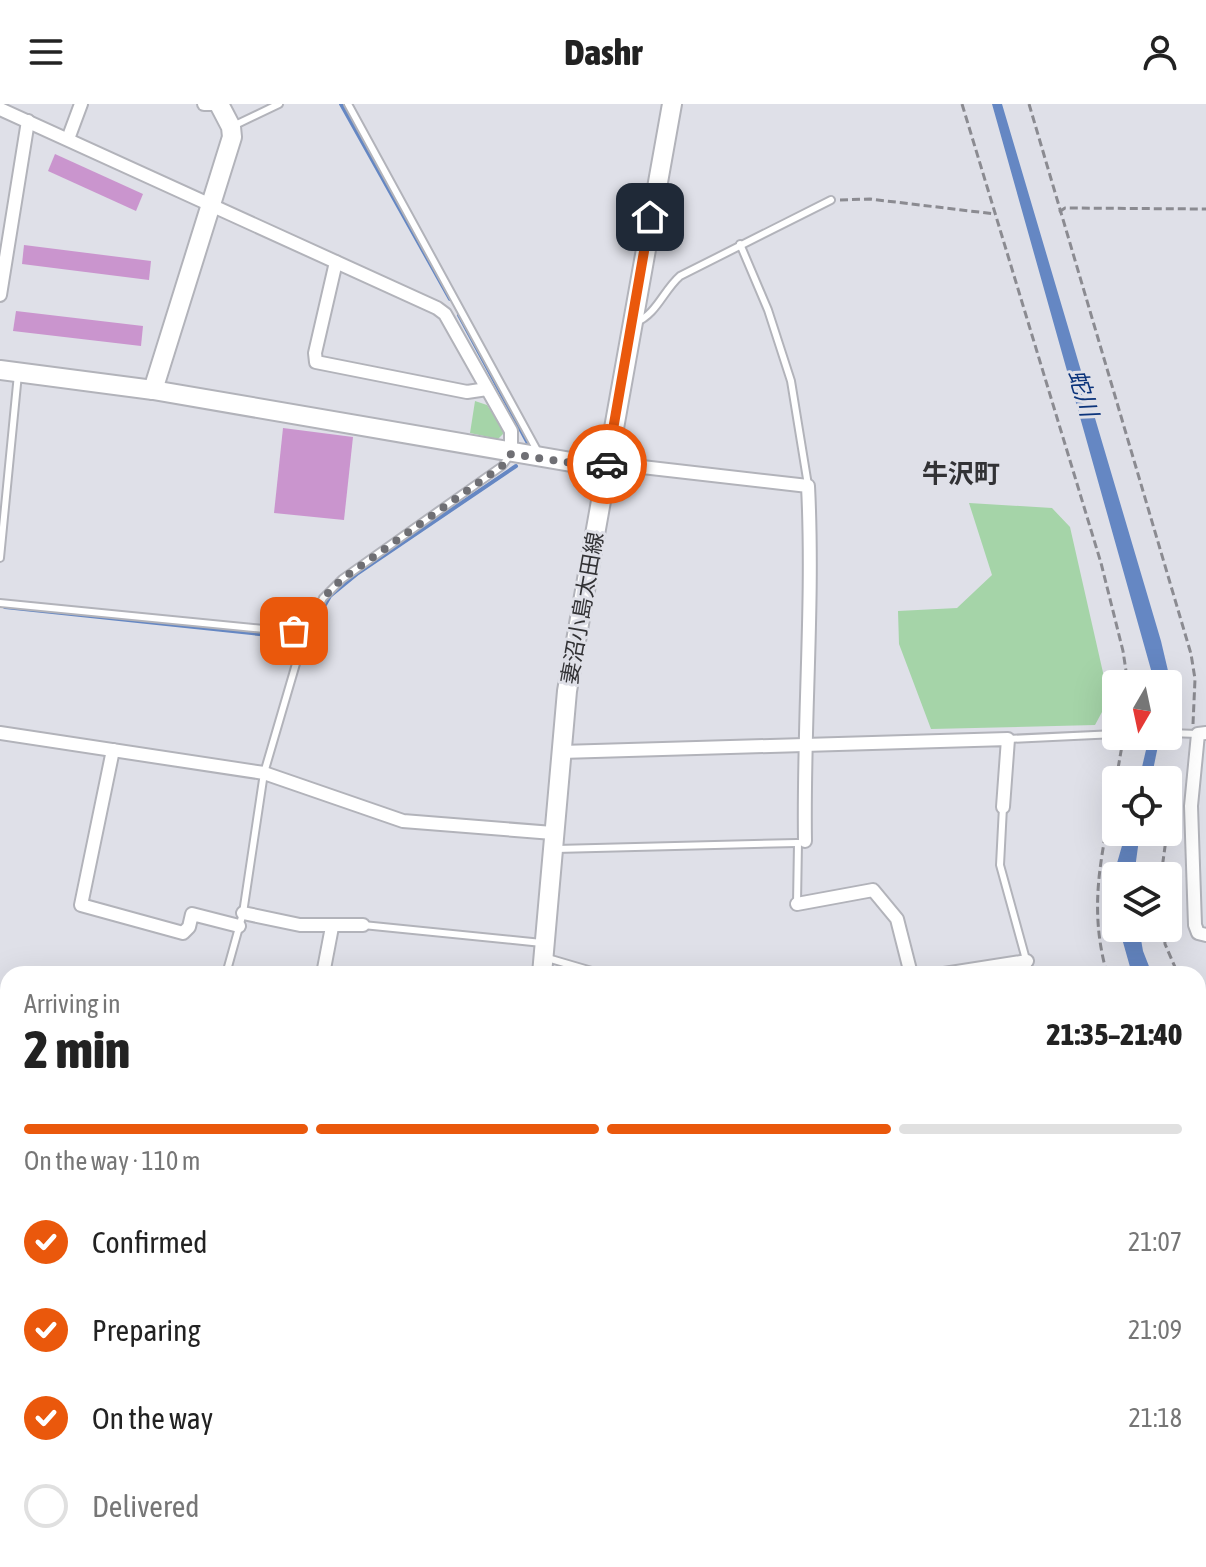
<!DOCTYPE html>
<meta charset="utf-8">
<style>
body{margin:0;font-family:"Asap Condensed","Noto Sans JP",sans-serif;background:#f2f2f2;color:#222;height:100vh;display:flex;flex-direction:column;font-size:30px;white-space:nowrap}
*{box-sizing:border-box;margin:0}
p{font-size:26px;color:#767676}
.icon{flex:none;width:44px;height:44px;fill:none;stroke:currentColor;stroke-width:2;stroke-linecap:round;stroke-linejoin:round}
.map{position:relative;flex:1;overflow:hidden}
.details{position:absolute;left:0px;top:862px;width:1206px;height:602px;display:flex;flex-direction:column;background:#fff;border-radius:24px 24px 0 0;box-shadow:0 8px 32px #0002}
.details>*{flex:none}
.needle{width:52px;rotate:189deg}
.fabs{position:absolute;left:1102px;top:566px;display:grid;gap:16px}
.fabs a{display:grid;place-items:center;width:80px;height:80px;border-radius:8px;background:#fff;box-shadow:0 8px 32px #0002;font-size:40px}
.pin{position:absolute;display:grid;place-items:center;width:68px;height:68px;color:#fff;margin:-34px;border-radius:16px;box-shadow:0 4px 12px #0006}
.courier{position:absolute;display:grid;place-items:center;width:80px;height:80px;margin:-40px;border:6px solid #ea580c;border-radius:50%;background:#fff;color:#222;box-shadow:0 2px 10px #0007}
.overview em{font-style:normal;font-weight:800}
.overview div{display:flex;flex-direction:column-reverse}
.overview{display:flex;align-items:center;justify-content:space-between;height:136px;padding:0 24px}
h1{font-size:52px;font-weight:800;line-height:60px}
.bar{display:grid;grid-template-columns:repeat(4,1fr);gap:12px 8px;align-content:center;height:96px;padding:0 24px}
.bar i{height:10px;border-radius:6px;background:#e0e0e0}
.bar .selected{background:#ea580c}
.bar p{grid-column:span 4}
ol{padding:0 24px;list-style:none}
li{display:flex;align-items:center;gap:24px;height:88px}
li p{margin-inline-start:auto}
li .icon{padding:8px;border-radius:50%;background:#ea580c;color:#fff;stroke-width:4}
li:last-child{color:#767676}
li i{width:44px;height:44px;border:4px solid #e0e0e0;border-radius:50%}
header{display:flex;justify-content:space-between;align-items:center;height:104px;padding:0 24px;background:#fff;font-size:36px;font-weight:800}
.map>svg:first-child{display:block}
.green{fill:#a5d4a8}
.water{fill:#6587c3}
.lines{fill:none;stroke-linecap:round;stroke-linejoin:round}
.stream{stroke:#6587c3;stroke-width:4}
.building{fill:#ca95ce}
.lane-casing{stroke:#b2b3ba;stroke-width:10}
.street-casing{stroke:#b2b3ba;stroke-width:16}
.secondary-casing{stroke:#b2b3ba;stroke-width:22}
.path{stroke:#8b8b91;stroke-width:3;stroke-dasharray:8 4;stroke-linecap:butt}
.lane{stroke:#fff;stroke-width:6}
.street{stroke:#fff;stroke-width:12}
.secondary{stroke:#fff;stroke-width:18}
.done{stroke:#6f6f74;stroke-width:8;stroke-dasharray:0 14.4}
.route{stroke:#ea580c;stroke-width:10}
.labels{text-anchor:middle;stroke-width:6;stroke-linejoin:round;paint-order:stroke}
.street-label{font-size:22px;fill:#323235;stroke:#dfe0e8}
.water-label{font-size:24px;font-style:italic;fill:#0c347b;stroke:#dfe0e8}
.quarter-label{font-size:26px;font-weight:bold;fill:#323235;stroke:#dfe0e8}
</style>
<header><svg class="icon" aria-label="menu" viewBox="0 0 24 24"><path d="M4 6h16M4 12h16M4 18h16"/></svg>Dashr<svg class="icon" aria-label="person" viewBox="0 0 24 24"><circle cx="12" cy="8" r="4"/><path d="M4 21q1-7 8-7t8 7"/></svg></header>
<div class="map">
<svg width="1206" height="1463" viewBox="0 0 1206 1463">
<rect width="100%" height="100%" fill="#dfe0e8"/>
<g class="green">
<polygon points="475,297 487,301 505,328 498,335 470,329"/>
<polygon points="969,399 1052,404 1070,423 1109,595 1095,621 931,625 899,540 898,507 957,504 992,471"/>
</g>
<g class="water">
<polygon points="992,0 1002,0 1161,537 1169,571 1168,598 1168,580 1155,580"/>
<polygon points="1160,632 1151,676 1139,676 1149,633"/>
<polygon points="1126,728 1140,728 1134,772 1116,772 1116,782 1115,766"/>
<polygon points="1119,824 1139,824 1143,847 1152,870 1132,870"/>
<polygon points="1198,949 1206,964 1206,1003 1198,986"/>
</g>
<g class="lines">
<g class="stream">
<polyline points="341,0 450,195"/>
<polyline points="459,211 530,343"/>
<polyline points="5,503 288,533"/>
<polyline points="318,513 330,492 358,469 516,362"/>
</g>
</g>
<g class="building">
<polygon points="55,50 143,90 136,107 48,67"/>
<polygon points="24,141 151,157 149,176 22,160"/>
<polygon points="16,207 143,222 141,242 13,227"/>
<polygon points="283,324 353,333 344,416 274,409"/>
</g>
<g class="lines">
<g class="lane-casing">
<g id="lane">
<polyline points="348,0 538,348"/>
<polyline points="231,23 279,0"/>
<polyline points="740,140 768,206 791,277 808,381"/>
<path d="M 635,219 C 657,210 663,187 680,172 L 831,96"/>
<polyline points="0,454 18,270"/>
<polyline points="0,499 305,529"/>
<polyline points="1168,629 1198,630"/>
<polyline points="1008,635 1116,630"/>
<polyline points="1003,703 1000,761 1030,870"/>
<polyline points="556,745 797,739"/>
<polyline points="797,799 798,739"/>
<polyline points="363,821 542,839"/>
<polyline points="544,853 602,870"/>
<polyline points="226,870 243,809 264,669 305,529 323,494 342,475 502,362 511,350"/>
<polyline points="172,1463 173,1456"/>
<polyline points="292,1463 294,1456"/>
</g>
</g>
<g class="street-casing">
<g id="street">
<polyline points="204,0 214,0"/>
<polyline points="0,5 437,204 445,210 511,327 511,350"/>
<polyline points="68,35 81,0"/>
<polyline points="336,158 315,249 316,258 467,288 487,285"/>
<polyline points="0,191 28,17"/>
<path d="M 606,364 L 616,360 L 808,382 C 814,500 803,619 805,737"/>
<polyline points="0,629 264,669 403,717 553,729"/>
<polyline points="1206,629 1198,630 1191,702 1195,821 1198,829 1206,831"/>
<polyline points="113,646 81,801 183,829 189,823 192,810 239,822"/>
<polyline points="561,648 1008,635 1003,703"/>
<polyline points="797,800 873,786 897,815 911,870"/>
<polyline points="243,809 300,821 363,821"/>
<polyline points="323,870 332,823"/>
<polyline points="944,870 1027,857"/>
<polyline points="0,974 8,976"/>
<polyline points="0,1148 8,1111"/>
<polyline points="1198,1243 1206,1243"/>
<polyline points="0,1450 8,1452"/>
<polyline points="29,1456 62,1463"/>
<polyline points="768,1463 768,1456"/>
<polyline points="915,1463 918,1456"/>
<polyline points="1098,1463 1098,1456"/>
</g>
</g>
<g class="secondary-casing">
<g id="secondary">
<polyline points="0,266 153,286 606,364"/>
<polyline points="153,286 232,33 231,23 219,0"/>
<polyline points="542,870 567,587 672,0"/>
<polyline points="0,923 8,923"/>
<polyline points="1203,1076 1206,1088"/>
<polyline points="482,1463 483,1456"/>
</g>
</g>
<g class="path">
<polyline points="962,0 1101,459 1123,547 1128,580"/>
<polyline points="1029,0 1191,550 1195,575 1193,620"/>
<polyline points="840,96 870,95 995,110"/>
<polyline points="1059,108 1065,104 1206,105"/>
<polyline points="1116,676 1123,636"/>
<polyline points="1168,721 1180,670"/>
<polyline points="1161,772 1167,728"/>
<polyline points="1164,824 1165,840 1178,870"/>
<path d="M 1107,870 C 1087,799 1103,747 1116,676"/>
<polyline points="1198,904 1206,918"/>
</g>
<use href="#lane" class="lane"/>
<use href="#street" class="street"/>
<use href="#secondary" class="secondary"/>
</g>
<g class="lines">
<polyline class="done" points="294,527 305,529 323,494 342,475 502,362 511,350 606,364 607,360"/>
<polyline class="route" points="607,360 650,113"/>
</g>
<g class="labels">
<g class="street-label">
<text transform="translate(582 504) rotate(-80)" y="8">妻沼小島太田線</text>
</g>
<g class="water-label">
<text transform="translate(1083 289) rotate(73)" y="8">蛇川</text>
</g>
<g class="quarter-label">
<text x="961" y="379">牛沢町</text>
</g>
</g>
</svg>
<div class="fabs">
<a><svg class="needle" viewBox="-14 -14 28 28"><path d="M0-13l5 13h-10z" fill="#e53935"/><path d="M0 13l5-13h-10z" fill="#767676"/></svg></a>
<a><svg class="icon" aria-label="locate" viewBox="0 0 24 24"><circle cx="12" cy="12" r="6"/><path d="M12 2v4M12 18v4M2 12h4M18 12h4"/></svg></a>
<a><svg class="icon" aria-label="layers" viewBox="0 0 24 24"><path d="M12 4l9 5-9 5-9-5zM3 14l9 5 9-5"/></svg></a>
</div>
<div class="pin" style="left:294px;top:527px;background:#ea580c"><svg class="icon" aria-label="bag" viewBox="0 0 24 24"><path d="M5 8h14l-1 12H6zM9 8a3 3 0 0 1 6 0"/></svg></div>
<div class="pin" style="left:650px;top:113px;background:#1f2937"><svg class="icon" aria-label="home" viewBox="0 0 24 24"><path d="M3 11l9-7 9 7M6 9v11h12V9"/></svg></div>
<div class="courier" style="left:607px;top:360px"><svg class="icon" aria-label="car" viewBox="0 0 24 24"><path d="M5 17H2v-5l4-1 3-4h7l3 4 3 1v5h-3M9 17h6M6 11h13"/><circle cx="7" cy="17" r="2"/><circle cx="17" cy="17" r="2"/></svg></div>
<section class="details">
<div class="overview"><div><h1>2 min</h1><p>Arriving in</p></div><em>21:35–21:40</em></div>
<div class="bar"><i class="selected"></i><i class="selected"></i><i class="selected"></i><i></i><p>On the way · 110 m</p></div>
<ol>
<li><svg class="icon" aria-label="check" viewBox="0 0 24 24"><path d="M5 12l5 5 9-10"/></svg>Confirmed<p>21:07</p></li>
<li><svg class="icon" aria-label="check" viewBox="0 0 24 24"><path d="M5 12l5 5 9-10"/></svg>Preparing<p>21:09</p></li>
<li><svg class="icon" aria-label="check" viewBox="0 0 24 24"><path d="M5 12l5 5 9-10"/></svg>On the way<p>21:18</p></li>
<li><i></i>Delivered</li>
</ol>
</section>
</div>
